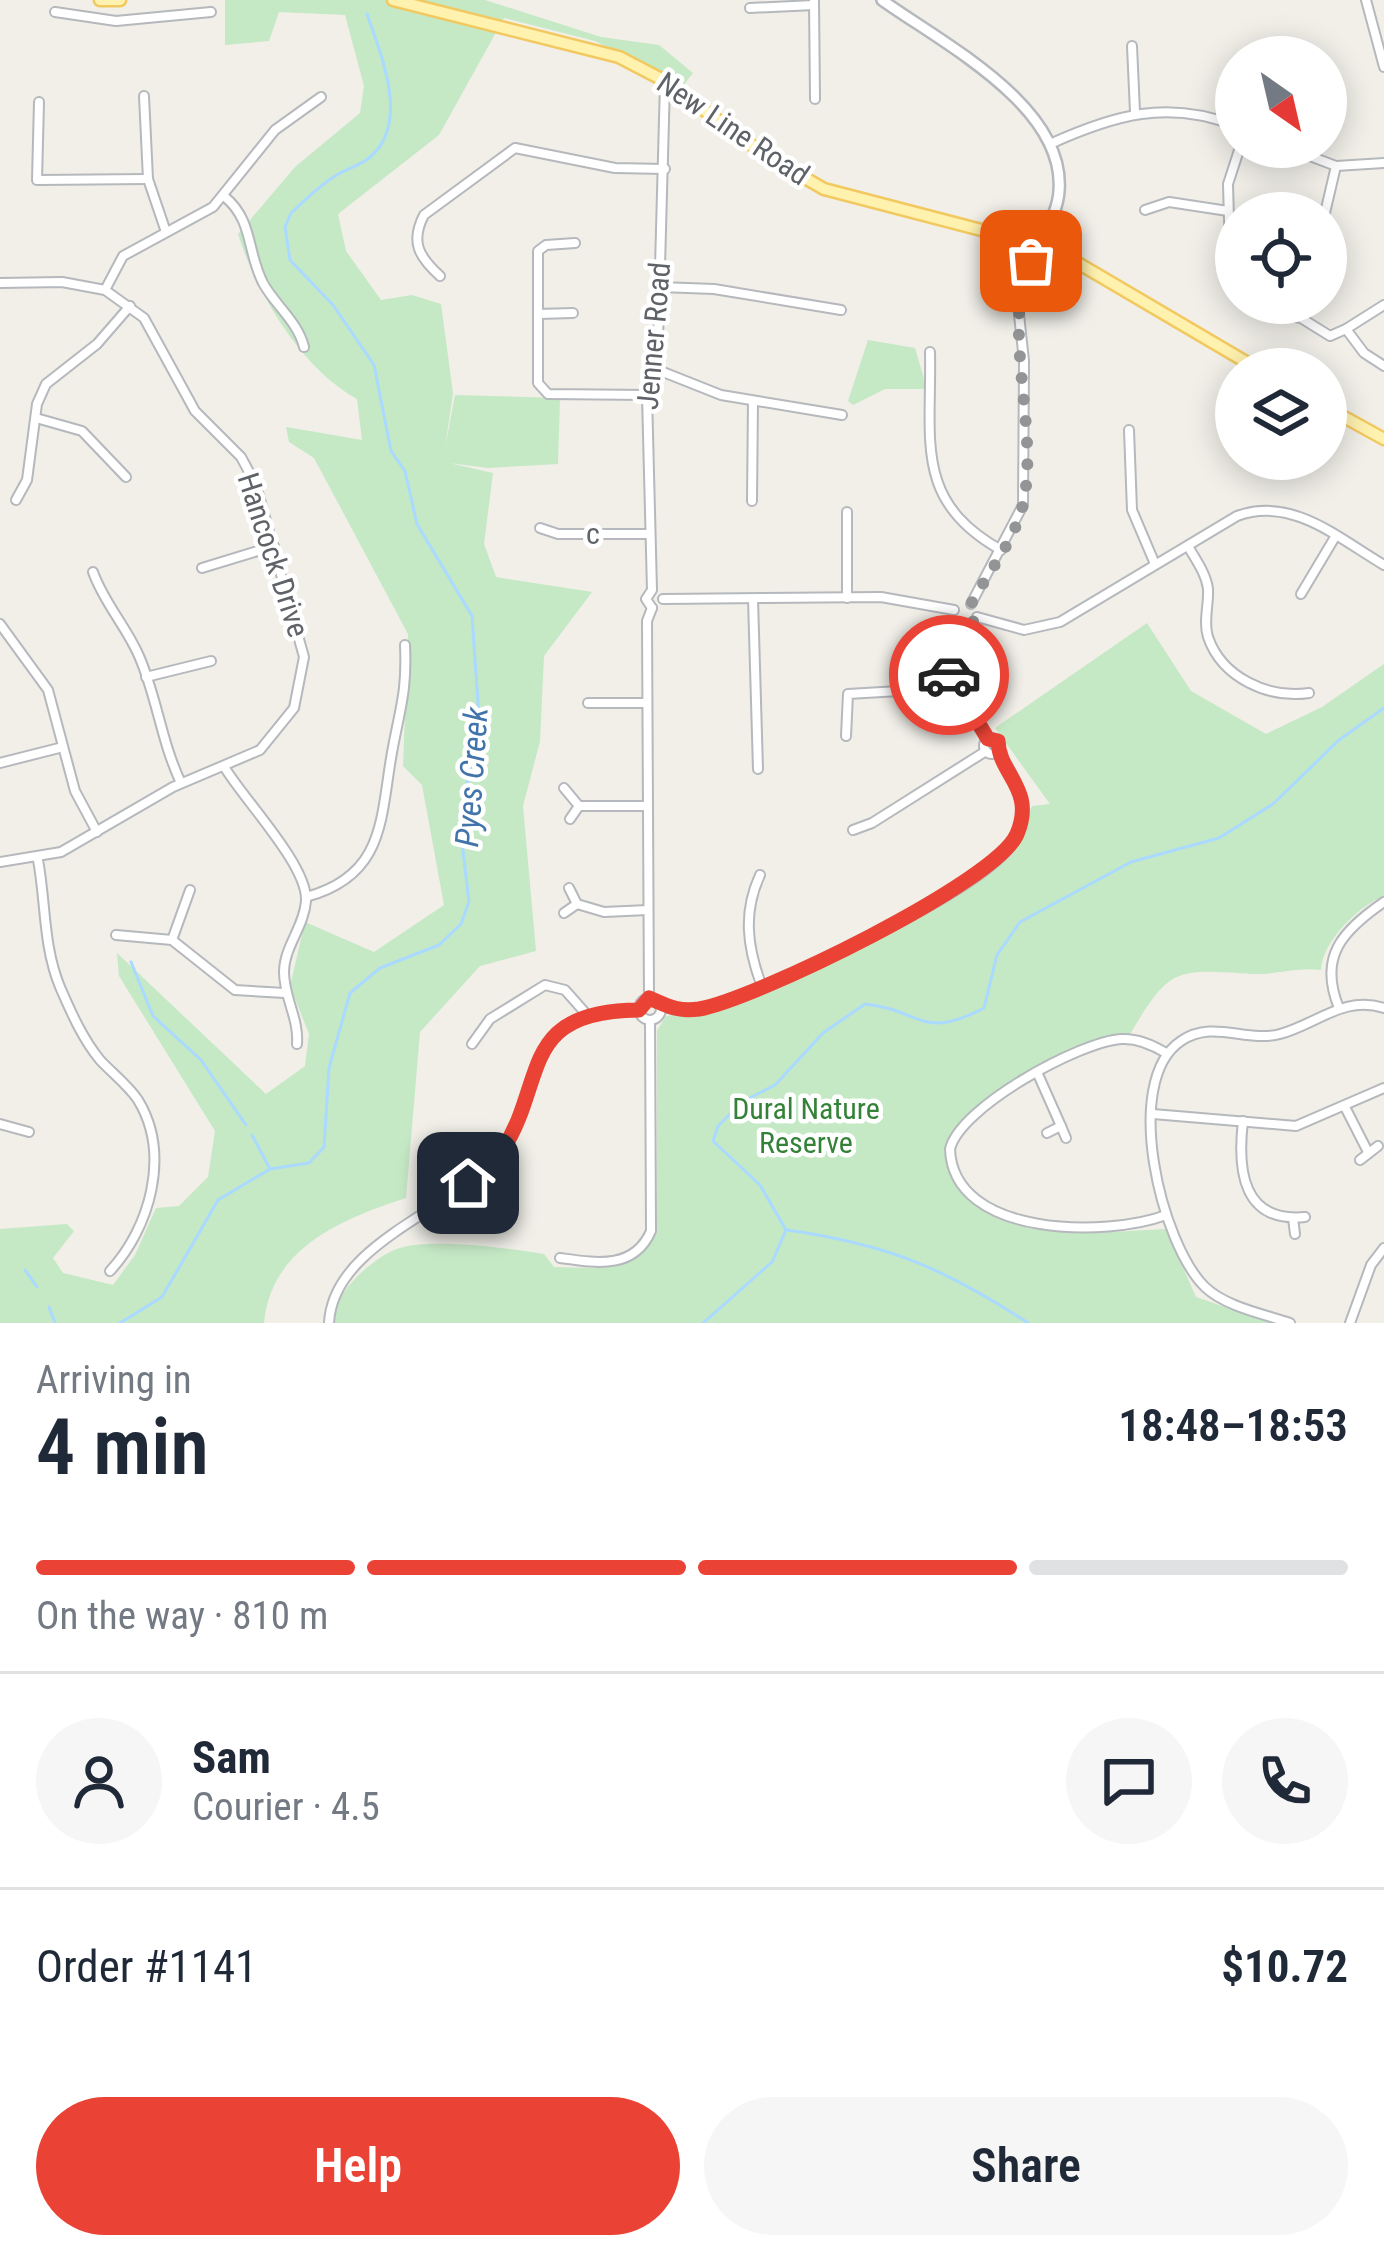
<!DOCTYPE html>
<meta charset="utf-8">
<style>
body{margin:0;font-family:"Roboto Condensed",sans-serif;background:#f6f6f7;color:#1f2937;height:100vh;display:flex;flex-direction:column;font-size:45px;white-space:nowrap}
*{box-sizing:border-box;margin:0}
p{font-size:39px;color:#747a83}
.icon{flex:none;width:66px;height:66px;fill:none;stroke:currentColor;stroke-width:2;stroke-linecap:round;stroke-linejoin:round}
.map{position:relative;height:1323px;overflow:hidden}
.sheet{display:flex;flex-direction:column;background:#fff;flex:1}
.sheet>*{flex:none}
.needle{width:78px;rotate:146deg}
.tools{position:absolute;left:1215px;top:36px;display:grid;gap:24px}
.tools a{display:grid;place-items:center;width:132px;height:132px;border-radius:50%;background:#fff;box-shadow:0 6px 30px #0003;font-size:60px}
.pin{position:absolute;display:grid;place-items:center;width:102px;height:102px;color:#fff;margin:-51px;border-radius:24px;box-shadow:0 6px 18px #0006}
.courier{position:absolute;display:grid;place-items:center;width:120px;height:120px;margin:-60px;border:9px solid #ea4335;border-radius:50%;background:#fff;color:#222;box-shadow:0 3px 15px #0007}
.summary em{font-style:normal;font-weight:600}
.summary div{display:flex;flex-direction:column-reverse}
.summary{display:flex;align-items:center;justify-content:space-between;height:204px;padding:0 36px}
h1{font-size:78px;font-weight:600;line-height:90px}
.bar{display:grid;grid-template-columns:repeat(4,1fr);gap:18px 12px;align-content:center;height:144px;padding:0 36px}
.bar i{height:15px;border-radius:9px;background:#e0e1e3}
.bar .current{background:#ea4335}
.bar p{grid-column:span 4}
.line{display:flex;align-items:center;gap:30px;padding:0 36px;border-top:3px solid #e0e1e3}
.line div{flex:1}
.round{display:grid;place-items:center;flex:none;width:126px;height:126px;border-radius:63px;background:#f6f6f7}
.primary-button{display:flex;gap:24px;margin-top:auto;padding:24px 36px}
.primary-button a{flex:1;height:138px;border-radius:72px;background:#ea4335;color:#fff;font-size:48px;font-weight:600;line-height:138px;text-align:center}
.primary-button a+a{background:#f6f6f7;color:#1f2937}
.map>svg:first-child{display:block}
.green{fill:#c5e8c5}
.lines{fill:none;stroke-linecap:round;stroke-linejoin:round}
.stream{stroke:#aadaff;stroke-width:3}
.minor-casing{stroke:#b5b8bc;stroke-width:12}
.tertiary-casing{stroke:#b5b8bc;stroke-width:14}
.primary-casing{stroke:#f2c960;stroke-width:15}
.minor{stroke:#fff;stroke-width:8}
.tertiary{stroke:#fff;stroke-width:9}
.primary{stroke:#fff2af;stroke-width:10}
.done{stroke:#929495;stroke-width:12;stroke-dasharray:0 21.6}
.route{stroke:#ea4335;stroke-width:15}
.labels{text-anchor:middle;stroke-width:9;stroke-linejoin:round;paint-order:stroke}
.street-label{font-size:30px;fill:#5f6368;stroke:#fff}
.park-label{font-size:30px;fill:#348238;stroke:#fff}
.water-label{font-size:33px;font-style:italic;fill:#4174aa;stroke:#fff}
</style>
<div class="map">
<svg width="1384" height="1323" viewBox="0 0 1384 1323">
<rect width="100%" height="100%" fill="#f1efe8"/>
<g class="green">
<path d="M 225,0 L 485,0 L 601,37 L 659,45 L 693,73 L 683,86 L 595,41 L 504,18 L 439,135 L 338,214 L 346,251 L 381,300 L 412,295 L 441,304 L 453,393 L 445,448 L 455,395 L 560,398 L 558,464 L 488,468 L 449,463 L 493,473 L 484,544 L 496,577 L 592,592 L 544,656 L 540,741 L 523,806 L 536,951 L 480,966 L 420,1032 L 406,1198 C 341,1219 271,1248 264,1323 L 0,1323 L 0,1229 L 67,1224 L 74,1231 L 53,1258 L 63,1273 L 113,1285 L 135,1255 L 156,1208 L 179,1206 L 208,1177 L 215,1131 L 119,976 L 117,953 L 266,1094 L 305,1066 L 309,1034 L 290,986 L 305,922 L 374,952 L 444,905 L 422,785 L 403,766 L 408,634 L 314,458 L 289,442 L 286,427 L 362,440 L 357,399 C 301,368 257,294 238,234 L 295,167 L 360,113 L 364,86 L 345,15 L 279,12 L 269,41 L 225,45 Z"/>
<polygon points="868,340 915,348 927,389 885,389 853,405 848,401"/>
<path d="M 1147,623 L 1191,691 L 1266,734 L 1322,707 L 1384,664 L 1384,896 C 1358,906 1322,942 1321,970 C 1296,967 1276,975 1253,974 C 1175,969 1170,966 1129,1036 C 1079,1037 952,1103 945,1154 C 969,1252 1091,1232 1166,1229 L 1196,1297 L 1271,1323 L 332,1323 C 332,1295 373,1256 400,1248 C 431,1238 510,1248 544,1254 L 554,1267 C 601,1267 629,1277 657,1233 L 657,1031 L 666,1016 L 715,1009 L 849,951 L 994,866 L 1017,843 L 1032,806 L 1050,804 L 995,728 Z"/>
</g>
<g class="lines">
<g class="stream">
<polyline points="131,962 153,1016 201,1060 246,1125"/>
<polyline points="252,1135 270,1169"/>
<path d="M 787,1230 C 887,1244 944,1268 1028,1323"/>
<polyline points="25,1270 37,1287"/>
<polyline points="49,1307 55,1323"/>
<path d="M 120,1323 L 162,1297 L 218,1200 L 270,1169 L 309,1163 L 324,1147 L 329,1068 L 350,993 L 380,968 L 439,945 L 461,924 L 469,902 L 460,825 L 479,717 L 472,616 L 417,524 L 405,471 L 391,451 L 374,365 L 333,305 L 290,260 L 285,227 L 291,213 C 305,200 319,186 335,176 C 346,169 359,166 369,158 C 411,124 381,55 367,14"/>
<path d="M 703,1323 L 772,1262 L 786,1230 L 760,1185 L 713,1141 L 718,1126 L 742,1102 L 775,1085 L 823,1033 L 865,1004 C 922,1010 921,1041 984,1008 L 997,955 L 1020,922 L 1131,862 L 1219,838 L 1273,804 L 1339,740 L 1384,708"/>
</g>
<g class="minor-casing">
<g id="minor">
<polyline points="814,0 815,99"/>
<polyline points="1366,0 1384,67"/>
<polyline points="750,8 814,5"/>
<polyline points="55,12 116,21 211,12"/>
<polyline points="1278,45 1281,57"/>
<polyline points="1132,46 1135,112"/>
<polyline points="144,96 148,179 166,232"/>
<polyline points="39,102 37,180 148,179"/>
<path d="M 1050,144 C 1114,115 1168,99 1236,126"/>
<polyline points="1286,147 1336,166 1384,163"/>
<path d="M 225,197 C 253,220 247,252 263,283 C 275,305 298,322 304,347"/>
<polyline points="1145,210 1169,202 1228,211"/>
<polyline points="1325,213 1336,166"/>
<polyline points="575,243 546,245 538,251 538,383 548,394 647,395"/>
<polyline points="1230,254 1228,184 1240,147"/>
<path d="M 440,276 C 419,257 410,242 424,215 L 515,148 L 615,168 L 665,169"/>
<polyline points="0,283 62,282 105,290 144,318 195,411 241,457 256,485 304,657 294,708 260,750 173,787 61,852 0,862"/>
<polyline points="660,287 714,289 841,310"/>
<polyline points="105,290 123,256 213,207 275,130 321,97"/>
<polyline points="1384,305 1346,329 1364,353 1384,366"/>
<polyline points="1264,311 1301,318 1330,336 1346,329"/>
<polyline points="538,314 573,313"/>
<path d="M 930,352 C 932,440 913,501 1001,550"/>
<polyline points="653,368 721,395 842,415"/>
<polyline points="36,418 82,431 126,477"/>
<polyline points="1129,430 1132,510 1155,564"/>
<polyline points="16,500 27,480 37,404 46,384 97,344 130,306"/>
<polyline points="752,501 753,401"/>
<polyline points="540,528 558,534 647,534"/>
<path d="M 1188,546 C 1195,559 1206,573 1208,589 C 1209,605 1203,621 1208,637 C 1222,678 1269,699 1309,693"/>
<polyline points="202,568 274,546"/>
<path d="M 93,572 C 104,603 126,626 139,656 C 157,697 161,741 181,783"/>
<polyline points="1301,594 1335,537"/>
<polyline points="847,598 847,512"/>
<polyline points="663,599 881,597 954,610"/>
<polyline points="753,599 758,769"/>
<polyline points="971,604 1023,505 1024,361 1017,296 1039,245"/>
<polyline points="652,608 646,599 652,590 647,395 658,340 665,83"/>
<path d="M 977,617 L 1024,630 L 1060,622 L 1237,516 C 1292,496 1338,538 1384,565"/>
<polyline points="0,624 48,690 75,791 97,832"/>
<polyline points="959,625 949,674 987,739"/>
<polyline points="146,677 211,661"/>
<polyline points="588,703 647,703"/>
<polyline points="846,736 848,694 916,690 949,674"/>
<circle cx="992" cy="746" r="8"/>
<polyline points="0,763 63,747"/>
<path d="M 225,768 C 245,801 308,866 306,901 C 304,927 284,947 284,972 C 284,998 299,1018 297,1044"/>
<polyline points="564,788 579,806 647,806"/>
<polyline points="570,819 579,806"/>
<polyline points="853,830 872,823 986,751"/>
<path d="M 38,860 C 46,903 43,946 60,987 C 71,1012 82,1038 100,1060 C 112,1073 128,1085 138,1100 C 171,1154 150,1228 110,1271"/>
<path d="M 760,875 C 743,912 747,946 761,984"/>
<polyline points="569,888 577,904 604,912 648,910"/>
<path d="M 306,897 C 388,875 380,814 393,747 C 401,705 407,690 405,645"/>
<polyline points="564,913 577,904"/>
<polyline points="116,935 172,940 235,990 285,993"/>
<polyline points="172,940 190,890"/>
<circle cx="650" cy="1009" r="11"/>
<polyline points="649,999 647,621 652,608"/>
<path d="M 660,1007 C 675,1009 691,1012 706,1007 C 767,990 980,893 1012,844 C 1033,810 1018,780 998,751"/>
<path d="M 1339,1008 C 1318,957 1342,931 1384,902"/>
<polyline points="472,1044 490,1019 545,985 565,990 588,1016"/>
<polyline points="1037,1072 1061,1126 1047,1133"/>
<polyline points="1345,1107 1368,1152"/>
<polyline points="1153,1114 1296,1126 1384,1088"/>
<path d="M 1243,1121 C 1237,1171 1243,1223 1305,1217"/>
<polyline points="0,1124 29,1132"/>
<polyline points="1061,1126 1066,1138"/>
<polyline points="1360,1160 1378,1146"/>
<path d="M 1166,1215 C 1108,1237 953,1238 950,1149 C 960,1107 1079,1042 1121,1039 C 1138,1038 1153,1045 1166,1053"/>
<polyline points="1293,1218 1295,1234"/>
<path d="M 560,1258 C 596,1263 634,1270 651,1231 L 650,1020"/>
<path d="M 329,1323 C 333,1245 447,1212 494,1161 C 529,1124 520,1066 561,1032 C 585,1013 610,1010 639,1010"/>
<path d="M 1290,1323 C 1264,1314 1226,1307 1205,1287 C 1161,1244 1121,1081 1181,1041 C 1213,1019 1246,1043 1280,1034 C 1317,1024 1344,995 1384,1008"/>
<polyline points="1350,1323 1371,1265 1384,1248"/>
</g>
</g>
<g class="tertiary-casing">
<path id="tertiary" d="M 882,0 C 942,43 1066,106 1059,191 C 1058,210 1047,227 1040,243"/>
</g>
<g class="primary-casing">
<g id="primary">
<polyline points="100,0 120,0"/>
<polyline points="393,0 619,57 665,81 765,155 824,189 1054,249 1258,369"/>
<polyline points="1326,407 1384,439"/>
</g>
</g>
<use href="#minor" class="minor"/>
<use href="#tertiary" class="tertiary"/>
<use href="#primary" class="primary"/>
</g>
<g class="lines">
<path class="done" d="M 949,675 L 959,626 L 975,621 L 971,604 C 988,573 1016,538 1023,504 C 1040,430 1000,325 1031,261"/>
<path class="route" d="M 468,1183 C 480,1173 493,1164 502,1151 C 548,1080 517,1011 639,1010 L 649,998 C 666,1005 676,1012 699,1009 C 753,1000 997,882 1017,834 C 1036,789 999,775 998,741 L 988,739 L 949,675"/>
</g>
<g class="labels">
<g class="street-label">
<text transform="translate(733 129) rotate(34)" y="10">New Line Road</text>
<text transform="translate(654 336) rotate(-85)" y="10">Jenner Road</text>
<text x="593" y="544">c</text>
<text transform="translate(273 555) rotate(72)" y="10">Hancock Drive</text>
</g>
<g class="park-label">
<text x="806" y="1119">Dural Nature<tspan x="806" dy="34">Reserve</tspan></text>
</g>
<g class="water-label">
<text transform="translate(471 777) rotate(-86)" y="12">Pyes Creek</text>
</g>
</g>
</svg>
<div class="tools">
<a><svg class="needle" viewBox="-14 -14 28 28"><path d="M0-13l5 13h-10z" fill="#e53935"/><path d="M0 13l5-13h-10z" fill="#747a83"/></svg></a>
<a><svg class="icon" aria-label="locate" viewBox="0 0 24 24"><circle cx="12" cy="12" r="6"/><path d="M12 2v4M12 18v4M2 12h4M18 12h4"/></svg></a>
<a><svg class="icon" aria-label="layers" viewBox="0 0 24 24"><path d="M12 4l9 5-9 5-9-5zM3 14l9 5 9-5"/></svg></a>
</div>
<div class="pin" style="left:1031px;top:261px;background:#ea580c"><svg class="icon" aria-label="bag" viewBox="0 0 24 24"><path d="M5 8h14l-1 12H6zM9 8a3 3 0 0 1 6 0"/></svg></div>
<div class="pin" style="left:468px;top:1183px;background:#1f2937"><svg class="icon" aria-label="home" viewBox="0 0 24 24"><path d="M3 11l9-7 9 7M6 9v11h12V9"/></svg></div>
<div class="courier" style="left:949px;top:675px"><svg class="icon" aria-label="car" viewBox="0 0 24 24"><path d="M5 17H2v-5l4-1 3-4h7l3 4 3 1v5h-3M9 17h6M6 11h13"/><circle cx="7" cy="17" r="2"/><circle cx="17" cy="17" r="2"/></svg></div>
</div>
<section class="sheet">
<div class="summary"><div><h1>4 min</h1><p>Arriving in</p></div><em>18:48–18:53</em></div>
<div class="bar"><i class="current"></i><i class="current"></i><i class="current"></i><i></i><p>On the way · 810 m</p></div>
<div class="line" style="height:216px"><a class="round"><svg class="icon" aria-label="person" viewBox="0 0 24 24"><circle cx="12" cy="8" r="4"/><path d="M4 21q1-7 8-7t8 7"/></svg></a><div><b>Sam</b><p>Courier · 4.5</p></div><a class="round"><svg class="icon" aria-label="chat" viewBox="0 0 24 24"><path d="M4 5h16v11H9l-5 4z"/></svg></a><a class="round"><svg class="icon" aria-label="phone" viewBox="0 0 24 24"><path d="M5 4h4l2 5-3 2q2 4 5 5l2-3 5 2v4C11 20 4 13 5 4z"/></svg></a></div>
<div class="line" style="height:156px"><div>Order #1141</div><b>$10.72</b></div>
<div class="primary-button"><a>Help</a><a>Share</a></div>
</section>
